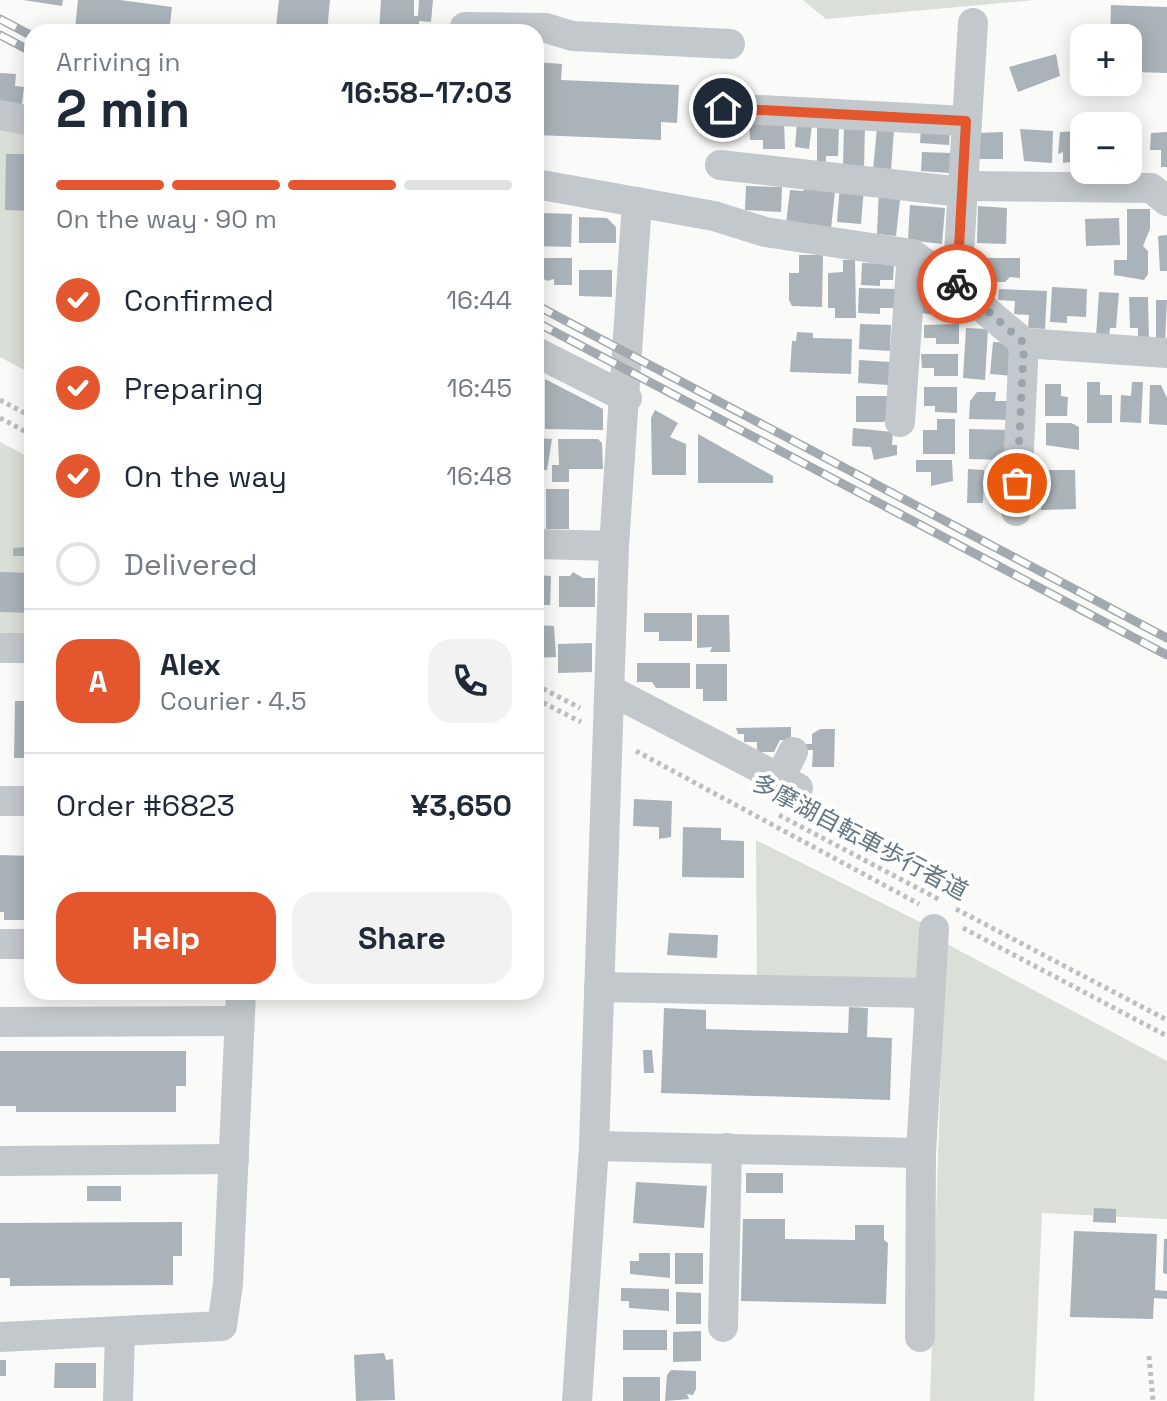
<!DOCTYPE html>
<meta charset="utf-8">
<style>
body{margin:0;font-family:"Space Grotesk","Noto Sans JP",sans-serif;background:#f2f2f3;color:#1f2937;height:100vh;display:flex;flex-direction:column;font-size:30px;white-space:nowrap}
*{box-sizing:border-box;margin:0}
p{font-size:26px;color:#747a83}
.icon{flex:none;width:44px;height:44px;fill:none;stroke:currentColor;stroke-width:2;stroke-linecap:round;stroke-linejoin:round}
.map{position:relative;flex:1;overflow:hidden}
.details{position:absolute;left:24px;top:24px;width:520px;height:976px;display:flex;flex-direction:column;background:#fff;border-radius:24px;box-shadow:0 4px 20px #0003}
.details>*{flex:none}
.buttons{position:absolute;left:1070px;top:24px;display:grid;gap:16px}
.buttons a{display:grid;place-items:center;width:72px;height:72px;border-radius:16px;background:#fff;box-shadow:0 4px 20px #0003;font-size:40px}
.pin{position:absolute;display:grid;place-items:center;width:68px;height:68px;color:#fff;margin:-34px;border:4px solid #fff;border-radius:50%;box-shadow:0 2px 8px #0007}
.courier{position:absolute;display:grid;place-items:center;width:80px;height:80px;margin:-40px;border:6px solid #e4572e;border-radius:50%;background:#fff;color:#222;box-shadow:0 2px 10px #0007}
.overview em{font-style:normal;font-weight:800}
.overview div{display:flex;flex-direction:column-reverse}
.overview{display:flex;align-items:center;justify-content:space-between;height:136px;padding:0 32px}
h1{font-size:52px;font-weight:800;line-height:60px}
.bar{display:grid;grid-template-columns:repeat(4,1fr);gap:12px 8px;align-content:center;height:96px;padding:0 32px}
.bar i{height:10px;border-radius:6px;background:#e0e1e3}
.bar .current{background:#e4572e}
.bar p{grid-column:span 4}
.line{display:flex;align-items:center;gap:20px;padding:0 32px;border-top:2px solid #e0e1e3}
.line div{flex:1}
.round{display:grid;place-items:center;flex:none;width:84px;height:84px;border-radius:24px;background:#f2f2f3}
ol{padding:0 32px;list-style:none}
li{display:flex;align-items:center;gap:24px;height:88px}
li p{margin-inline-start:auto}
li .icon{padding:8px;border-radius:50%;background:#e4572e;color:#fff;stroke-width:4}
li:last-child{color:#747a83}
li i{width:44px;height:44px;border:4px solid #e0e1e3;border-radius:50%}
.cta{display:flex;gap:16px;margin-top:auto;padding:16px 32px}
.cta a{flex:1;height:92px;border-radius:24px;background:#e4572e;color:#fff;font-size:32px;font-weight:800;line-height:92px;text-align:center}
.cta a+a{background:#f2f2f3;color:#1f2937}
.map>svg:first-child{display:block}
.green{fill:#dadfd7}
.building{fill:#aab3b9}
.lines{fill:none;stroke-linecap:round;stroke-linejoin:round}
.path{stroke:#bbbfc2;stroke-width:5;stroke-dasharray:4 4;stroke-linecap:butt}
.minor{stroke:#c3c8cc;stroke-width:30}
.rail-casing{stroke:#a2aab0;stroke-width:9}
.rail{stroke:#fff;stroke-width:6;stroke-dasharray:18;stroke-linecap:butt}
.done{stroke:#99a4ac;stroke-width:8;stroke-dasharray:0 14.4}
.route{stroke:#e4572e;stroke-width:10}
.labels{text-anchor:middle;stroke-width:8;stroke-linejoin:round;paint-order:stroke}
.street-label{font-size:24px;fill:#657683;stroke:#fff}
</style>
<div class="map">
<svg width="1167" height="1401" viewBox="0 0 1167 1401">
<rect width="100%" height="100%" fill="#fafaf8"/>
<g class="green">
<polygon points="803,0 1034,0 826,19"/>
<polygon points="0,115 32,121 32,374 0,357"/>
<polygon points="0,442 32,459 32,648 0,648"/>
<polygon points="756,840 934,929 928,993 757,991"/>
<polygon points="945,943 1167,1061 1167,1219 1042,1213 1034,1401 930,1401"/>
</g>
<g class="building">
<polygon points="23,0 63,0 62,6"/>
<polygon points="78,0 120,0 172,7 169,32 75,28"/>
<polygon points="279,0 330,0 327,32 276,27"/>
<polygon points="381,0 414,0 414,16 418,16 419,0 433,0 431,22 419,21 419,27 410,26 409,32 379,32"/>
<polygon points="1111,5 1167,7 1167,73 1135,72 1135,81 1128,80 1128,38 1110,38"/>
<polygon points="1056,54 1060,76 1018,92 1009,67"/>
<polygon points="536,62 562,64 561,80 679,85 677,123 661,122 661,140 536,135"/>
<polygon points="0,73 16,74 15,86 24,87 21,111 0,108"/>
<polygon points="784,121 785,149 763,149 763,140 750,140 749,122"/>
<polygon points="797,123 812,125 809,149 795,147"/>
<polygon points="844,125 865,126 864,167 843,166"/>
<polygon points="817,126 839,126 838,156 826,156 826,162 817,162"/>
<polygon points="921,126 950,127 949,145 920,143"/>
<polygon points="877,128 894,129 891,171 873,170"/>
<polygon points="1020,129 1053,131 1052,163 1024,161"/>
<polygon points="1084,131 1084,160 1063,163 1063,152 1058,154 1060,132"/>
<polygon points="1128,131 1134,131 1133,151 1128,151"/>
<polygon points="1003,132 1003,159 979,159 978,133"/>
<polygon points="1167,132 1167,167 1161,167 1161,150 1150,150 1151,133"/>
<polygon points="922,152 951,153 950,173 921,171"/>
<polygon points="6,154 32,154 32,211 5,210"/>
<polygon points="811,180 836,182 831,229 786,224 790,190 803,191"/>
<polygon points="840,185 864,187 861,224 837,222"/>
<polygon points="746,186 782,187 781,212 745,210"/>
<polygon points="879,189 901,191 896,236 877,234"/>
<polygon points="910,205 945,208 942,244 908,240"/>
<polygon points="978,206 1007,208 1006,244 977,243"/>
<polygon points="1127,209 1150,209 1150,229 1143,246 1148,251 1148,274 1144,280 1114,275 1114,260 1127,260"/>
<polygon points="544,213 572,214 571,247 536,246 536,227 544,227"/>
<polygon points="579,217 607,218 616,227 616,243 579,243"/>
<polygon points="1119,218 1120,245 1086,246 1085,219"/>
<polygon points="1167,235 1167,271 1160,271 1158,236"/>
<polygon points="799,255 823,255 822,307 792,306 789,300 789,273 799,273"/>
<polygon points="536,258 572,258 572,285 554,285 554,279 547,281 539,276"/>
<polygon points="975,258 1020,258 1020,278 1010,277 1005,282 974,282"/>
<polygon points="843,260 855,260 856,318 835,318 835,308 828,308 828,273 843,272"/>
<polygon points="862,263 894,264 893,280 880,280 880,286 861,285"/>
<polygon points="579,270 612,270 612,297 579,296"/>
<polygon points="922,287 944,288 944,296 955,297 959,302 959,319 922,313"/>
<polygon points="1052,287 1087,289 1086,317 1067,316 1067,323 1050,322"/>
<polygon points="859,288 896,289 895,308 880,308 880,314 858,313"/>
<polygon points="999,289 1047,291 1045,329 1028,328 1029,315 1014,314 1015,301 998,300"/>
<polygon points="1099,292 1119,293 1116,328 1110,328 1109,336 1096,336"/>
<polygon points="1129,297 1148,297 1149,339 1138,339 1138,328 1130,328"/>
<polygon points="1156,300 1167,300 1165,342 1156,342"/>
<polygon points="860,324 891,325 890,351 859,349"/>
<polygon points="959,324 959,344 936,344 936,338 924,338 924,325"/>
<polygon points="966,328 988,329 985,380 963,378"/>
<polygon points="797,332 813,333 813,338 852,339 851,374 790,372 792,341 796,341"/>
<polygon points="993,342 1010,343 1014,376 990,374"/>
<polygon points="921,354 958,354 958,376 934,376 934,368 922,368"/>
<polygon points="859,360 890,362 889,385 858,383"/>
<polygon points="545,379 603,409 603,430 545,429"/>
<polygon points="1087,382 1100,382 1100,395 1112,395 1112,423 1087,423"/>
<polygon points="1132,382 1143,382 1141,423 1120,422 1121,395 1131,396"/>
<polygon points="1045,384 1061,384 1061,396 1068,397 1067,416 1045,416"/>
<polygon points="1150,385 1161,385 1167,398 1167,425 1149,424"/>
<polygon points="924,387 957,387 957,413 935,412 935,406 924,406"/>
<polygon points="977,392 996,392 995,401 1013,401 1012,420 969,419 970,401"/>
<polygon points="856,396 888,396 888,416 884,422 856,422"/>
<polygon points="655,410 678,423 670,437 686,444 686,475 652,475 651,418"/>
<polygon points="937,419 955,419 955,454 923,454 923,430 937,430"/>
<polygon points="1046,423 1071,423 1079,427 1079,450 1046,445"/>
<polygon points="853,428 893,432 892,445 897,445 897,455 874,460 871,447 852,446"/>
<polygon points="969,429 1009,430 1009,460 969,459"/>
<polygon points="698,434 773,476 773,483 698,483"/>
<polygon points="536,438 552,439 547,470 536,470"/>
<polygon points="558,439 598,439 602,443 603,469 569,469 569,482 552,482 552,465 559,465"/>
<polygon points="916,460 952,460 953,481 931,486 931,472 916,472"/>
<polygon points="968,469 984,470 983,503 967,503"/>
<polygon points="1041,470 1075,470 1076,509 1041,510"/>
<polygon points="993,480 1007,480 1008,506 993,506"/>
<rect x="546" y="489" width="23" height="40"/>
<polygon points="25,547 25,556 13,556 13,548"/>
<polygon points="0,572 32,573 32,613 0,612"/>
<polygon points="573,572 583,578 595,578 595,607 559,607 559,576 570,576"/>
<polygon points="536,575 551,576 550,605 536,605"/>
<polygon points="644,613 692,613 692,641 659,641 659,632 644,632"/>
<polygon points="697,615 729,615 730,652 710,652 712,647 697,648"/>
<polygon points="536,625 554,626 556,657 536,658"/>
<polygon points="592,643 592,672 558,673 558,644"/>
<polygon points="637,663 690,663 690,688 656,688 652,682 637,682"/>
<polygon points="696,664 727,664 727,701 703,701 703,689 696,689"/>
<polygon points="15,701 32,701 32,765 25,765 25,758 14,758"/>
<polygon points="791,727 791,740 780,740 774,752 757,752 757,742 744,742 744,734 738,734 736,728"/>
<polygon points="820,729 835,729 834,767 812,767 813,750 804,750 804,744 812,744 812,734"/>
<polygon points="634,799 672,801 671,837 659,839 659,827 633,826"/>
<polygon points="683,827 721,828 721,840 744,841 744,878 682,877"/>
<polygon points="0,855 32,856 32,920 4,920 4,912 0,912"/>
<polygon points="669,933 718,935 717,958 667,955"/>
<polygon points="849,1007 868,1008 867,1037 892,1038 890,1100 661,1093 664,1008 706,1010 706,1029 848,1033"/>
<polygon points="643,1050 652,1050 654,1073 644,1073"/>
<polygon points="0,1051 186,1051 186,1086 176,1086 176,1112 16,1112 16,1106 0,1106"/>
<rect x="746" y="1173" width="37" height="20"/>
<polygon points="636,1182 707,1186 704,1228 633,1223"/>
<rect x="87" y="1186" width="34" height="15"/>
<polygon points="1094,1208 1116,1209 1116,1223 1093,1222"/>
<polygon points="743,1219 785,1219 785,1239 855,1240 855,1225 884,1225 884,1240 888,1243 886,1304 741,1301"/>
<polygon points="182,1222 182,1256 173,1256 173,1285 10,1286 10,1278 0,1278 0,1223"/>
<polygon points="1074,1231 1157,1234 1155,1290 1167,1291 1167,1299 1154,1298 1153,1319 1070,1317"/>
<polygon points="1164,1239 1167,1239 1167,1274 1163,1273"/>
<polygon points="639,1253 670,1253 670,1278 630,1274 630,1261 639,1261"/>
<rect x="675" y="1253" width="28" height="31"/>
<polygon points="621,1288 669,1289 669,1311 629,1308 629,1301 621,1301"/>
<polygon points="676,1292 701,1293 701,1324 676,1324"/>
<rect x="623" y="1330" width="44" height="20"/>
<polygon points="701,1331 701,1361 673,1362 673,1332"/>
<polygon points="384,1353 386,1360 393,1359 395,1400 356,1401 354,1355"/>
<rect x="0" y="1360" width="6" height="16"/>
<polygon points="55,1363 96,1363 96,1388 54,1388"/>
<polygon points="671,1370 696,1371 696,1389 693,1395 687,1394 689,1399 665,1401 667,1375"/>
<rect x="623" y="1377" width="37" height="24"/>
</g>
<g class="lines">
<g class="path">
<polyline points="0,400 32,417"/>
<polyline points="0,418 32,435"/>
<polyline points="536,685 580,708"/>
<polyline points="536,699 581,722"/>
<polyline points="636,751 919,904"/>
<polyline points="779,815 940,900"/>
<polyline points="956,909 1167,1020"/>
<polyline points="963,928 1167,1036"/>
<polyline points="1149,1356 1153,1401"/>
</g>
<g class="minor">
<polyline points="973,23 957,286 1024,343 1167,353"/>
<polyline points="465,27 546,28 572,36 730,44"/>
<polyline points="723,108 966,121"/>
<polyline points="0,115 32,121"/>
<polyline points="720,165 962,192"/>
<polyline points="536,184 714,216 765,232 912,254 957,286"/>
<polyline points="962,186 1151,188 1167,201"/>
<polyline points="536,352 627,398"/>
<polyline points="900,422 912,254"/>
<polyline points="1016,511 1024,343"/>
<polyline points="536,544 614,546"/>
<polyline points="0,648 32,648"/>
<polyline points="610,690 798,788"/>
<polyline points="780,778 793,752"/>
<polyline points="0,801 32,801"/>
<polyline points="0,944 32,944"/>
<polyline points="599,987 928,993"/>
<polyline points="0,1022 239,1021"/>
<polyline points="594,1146 921,1153"/>
<polyline points="0,1161 234,1159"/>
<polyline points="723,1327 727,1148"/>
<polyline points="0,1337 222,1326 228,1284 241,992"/>
<polyline points="920,1337 921,1153 934,929"/>
<polyline points="118,1401 120,1332"/>
<polyline points="577,1401 594,1146 614,546 637,202"/>
</g>
<g class="rail-casing">
<g id="rail">
<polyline points="0,19 32,36"/>
<polyline points="0,35 32,52"/>
<polyline points="536,305 1167,638"/>
<polyline points="536,322 1167,655"/>
</g>
</g>
<use href="#rail" class="rail"/>
</g>
<g class="lines">
<polyline class="done" points="957,284 1024,343 1017,483"/>
<polyline class="route" points="723,108 966,121 957,284"/>
</g>
<g class="labels">
<g class="street-label">
<text transform="translate(860 837) rotate(28)" y="8">多摩湖自転車歩行者道</text>
</g>
</g>
</svg>
<div class="buttons">
<a>+</a>
<a>−</a>
</div>
<div class="pin" style="left:1017px;top:483px;background:#ea580c"><svg class="icon" aria-label="bag" viewBox="0 0 24 24"><path d="M5 8h14l-1 12H6zM9 8a3 3 0 0 1 6 0"/></svg></div>
<div class="pin" style="left:723px;top:108px;background:#1f2937"><svg class="icon" aria-label="home" viewBox="0 0 24 24"><path d="M3 11l9-7 9 7M6 9v11h12V9"/></svg></div>
<div class="courier" style="left:957px;top:284px"><svg class="icon" aria-label="bike" viewBox="0 0 24 24"><circle cx="6" cy="16" r="4"/><circle cx="18" cy="16" r="4"/><path d="M6 16l4-8h5l3 8M10 8l3 8H6M13 5h3"/></svg></div>
<section class="details">
<div class="overview"><div><h1>2 min</h1><p>Arriving in</p></div><em>16:58–17:03</em></div>
<div class="bar"><i class="current"></i><i class="current"></i><i class="current"></i><i></i><p>On the way · 90 m</p></div>
<ol>
<li><svg class="icon" aria-label="check" viewBox="0 0 24 24"><path d="M5 12l5 5 9-10"/></svg>Confirmed<p>16:44</p></li>
<li><svg class="icon" aria-label="check" viewBox="0 0 24 24"><path d="M5 12l5 5 9-10"/></svg>Preparing<p>16:45</p></li>
<li><svg class="icon" aria-label="check" viewBox="0 0 24 24"><path d="M5 12l5 5 9-10"/></svg>On the way<p>16:48</p></li>
<li><i></i>Delivered</li>
</ol>
<div class="line" style="height:144px"><b class="round" style="background:#e4572e;color:#fff">A</b><div><b>Alex</b><p>Courier · 4.5</p></div><a class="round"><svg class="icon" aria-label="phone" viewBox="0 0 24 24"><path d="M5 4h4l2 5-3 2q2 4 5 5l2-3 5 2v4C11 20 4 13 5 4z"/></svg></a></div>
<div class="line" style="height:104px"><div>Order #6823</div><b>¥3,650</b></div>
<div class="cta"><a>Help</a><a>Share</a></div>
</section>
</div>
